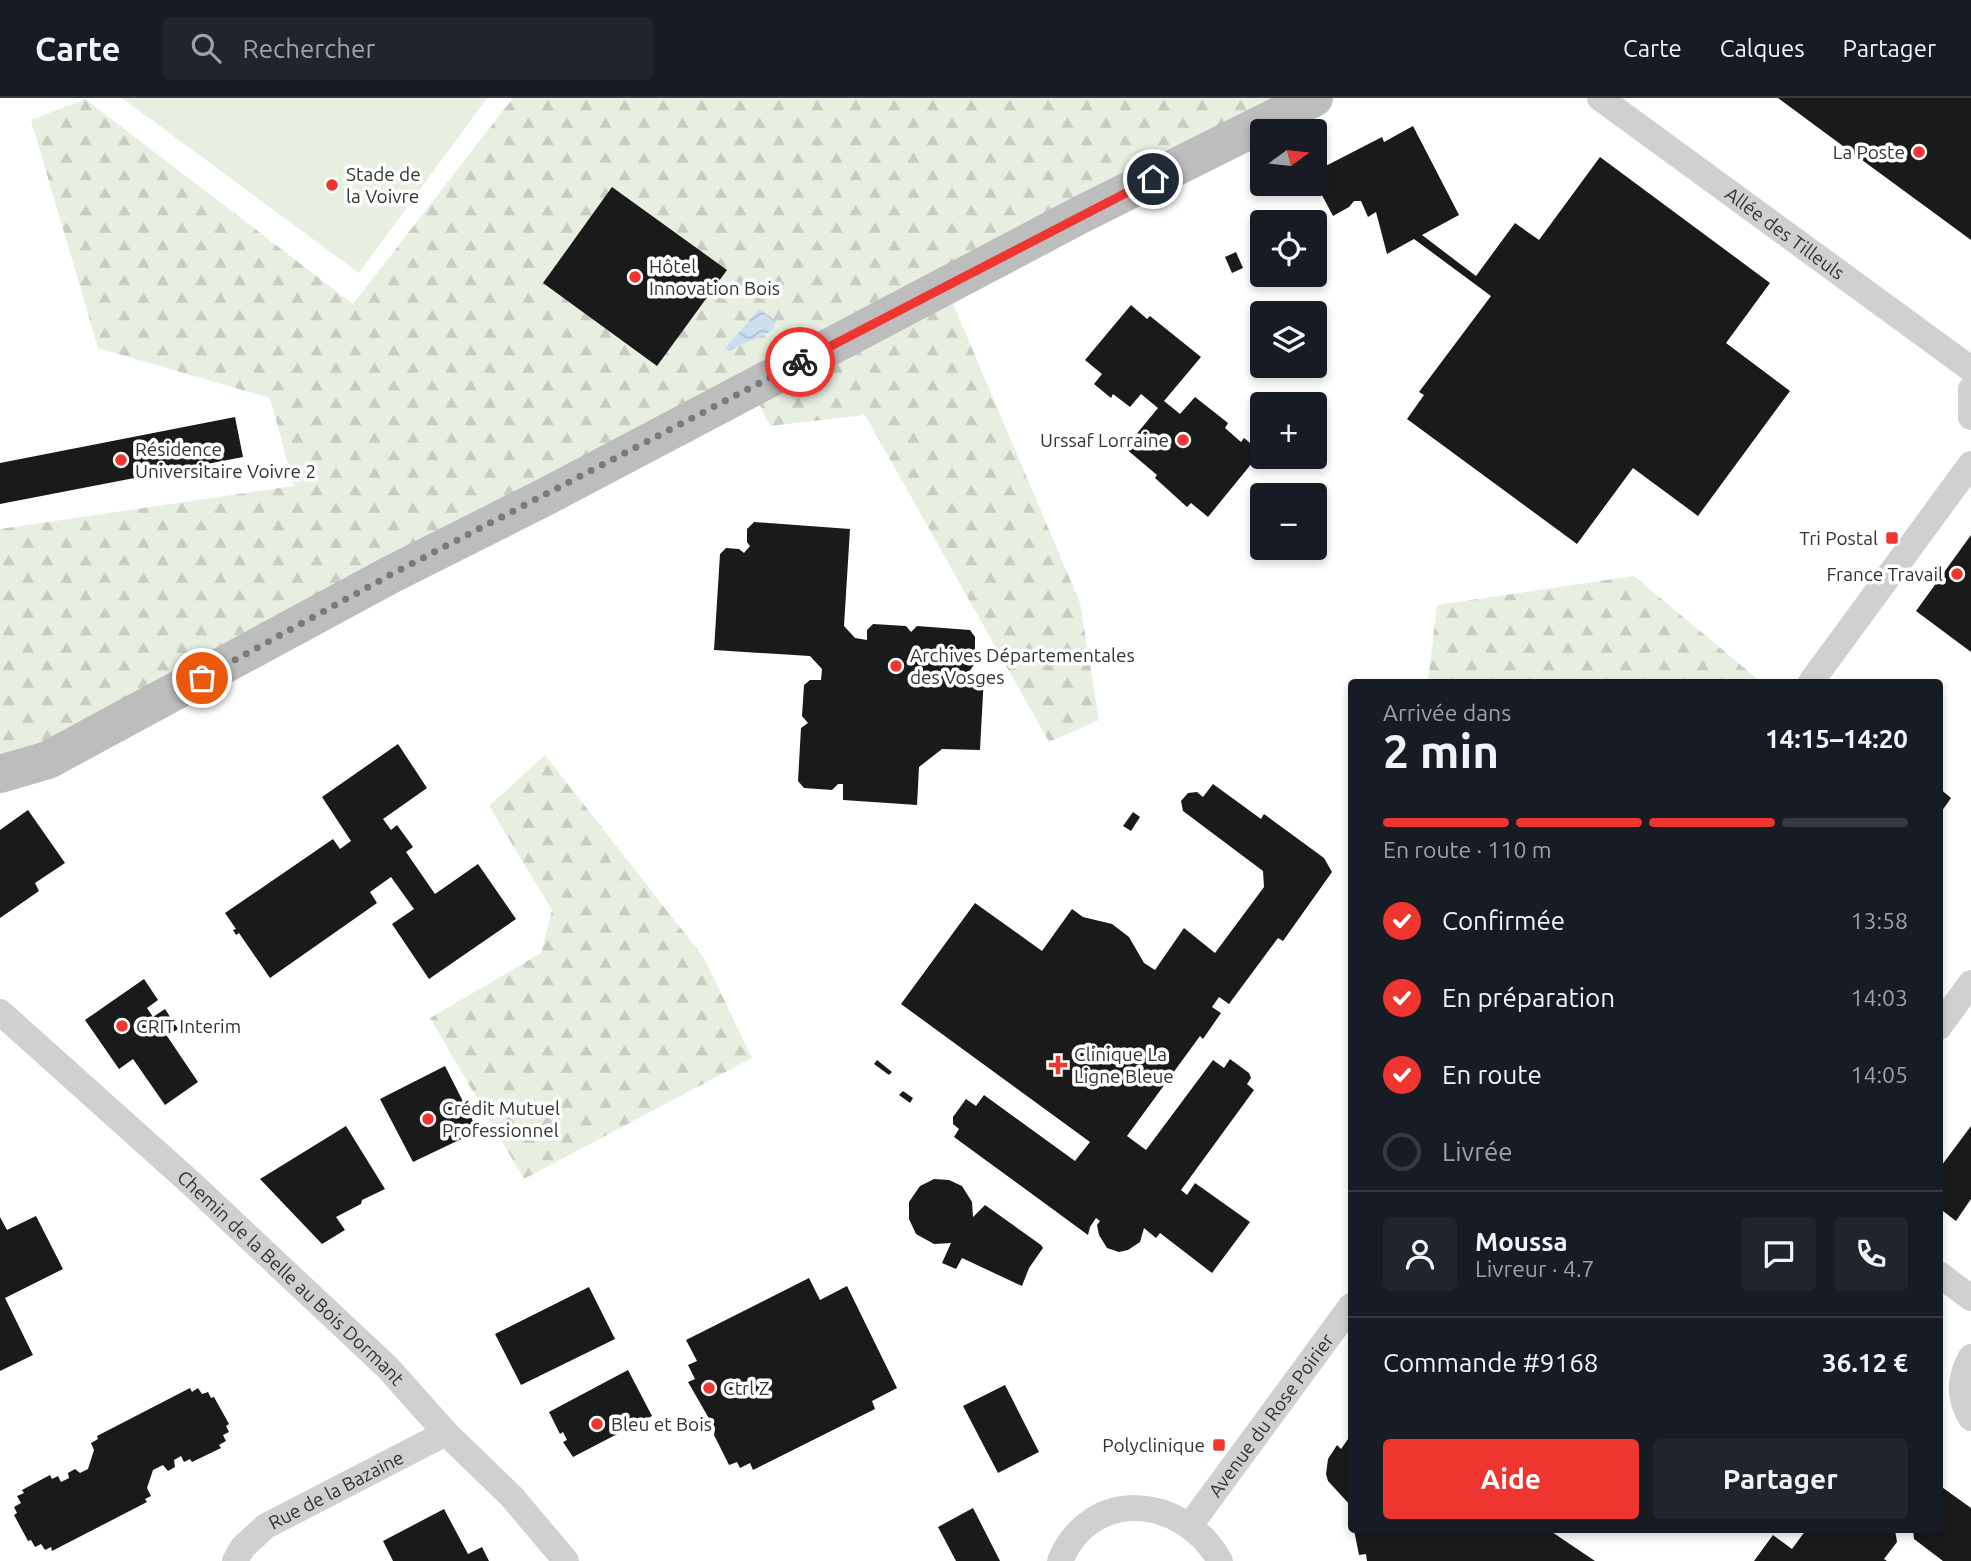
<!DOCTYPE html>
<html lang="fr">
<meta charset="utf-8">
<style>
body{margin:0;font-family:Ubuntu,sans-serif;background:#20242c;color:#f1f3f6;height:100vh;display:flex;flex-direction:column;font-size:26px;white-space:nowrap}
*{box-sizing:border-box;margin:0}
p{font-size:23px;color:#9ea1a6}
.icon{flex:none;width:38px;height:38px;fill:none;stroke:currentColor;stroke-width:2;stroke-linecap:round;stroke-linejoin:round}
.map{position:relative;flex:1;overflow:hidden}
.drawer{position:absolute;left:1348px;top:581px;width:595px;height:854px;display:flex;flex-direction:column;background:#171b24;border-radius:7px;box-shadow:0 4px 10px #0003}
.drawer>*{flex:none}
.needle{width:46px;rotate:75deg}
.controls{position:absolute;left:1250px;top:21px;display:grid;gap:14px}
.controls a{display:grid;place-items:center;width:77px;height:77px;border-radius:7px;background:#171b24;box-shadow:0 4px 10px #0003;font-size:35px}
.pin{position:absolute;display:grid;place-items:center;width:60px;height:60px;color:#fff;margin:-30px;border:4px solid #fff;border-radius:50%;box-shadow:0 2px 7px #0007}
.courier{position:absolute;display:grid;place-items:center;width:70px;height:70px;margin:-35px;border:5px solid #ef352f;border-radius:50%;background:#fff;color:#222;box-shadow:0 2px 9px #0007}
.summary em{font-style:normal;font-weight:700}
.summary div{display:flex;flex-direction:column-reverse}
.summary{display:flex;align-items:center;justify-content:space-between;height:119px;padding:0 35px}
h1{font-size:46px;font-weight:700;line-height:52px}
.bar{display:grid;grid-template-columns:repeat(4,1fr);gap:10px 7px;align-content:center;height:84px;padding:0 35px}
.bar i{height:9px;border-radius:5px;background:#363941}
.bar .active{background:#ef352f}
.bar p{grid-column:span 4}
.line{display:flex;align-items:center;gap:18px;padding:0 35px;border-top:2px solid #363941}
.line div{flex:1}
.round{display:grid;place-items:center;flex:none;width:74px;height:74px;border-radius:7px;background:#20242c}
ol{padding:0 35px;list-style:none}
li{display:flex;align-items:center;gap:21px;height:77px}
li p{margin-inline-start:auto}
li .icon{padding:7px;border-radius:50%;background:#ef352f;color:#fff;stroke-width:4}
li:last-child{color:#9ea1a6}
li i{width:38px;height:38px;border:4px solid #363941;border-radius:50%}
.action{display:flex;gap:14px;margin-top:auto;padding:14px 35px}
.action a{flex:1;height:80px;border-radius:7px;background:#ef352f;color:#fff;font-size:28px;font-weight:700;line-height:80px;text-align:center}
.action a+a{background:#20242c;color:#f1f3f6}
header{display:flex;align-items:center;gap:42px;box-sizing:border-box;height:98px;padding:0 35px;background:#171b24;border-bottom:2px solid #363941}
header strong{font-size:33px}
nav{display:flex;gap:38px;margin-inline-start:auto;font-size:24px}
.search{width:490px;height:63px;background:#20242c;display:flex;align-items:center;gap:18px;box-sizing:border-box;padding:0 24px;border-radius:7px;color:#9ea1a6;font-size:26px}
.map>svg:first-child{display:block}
.grass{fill:#e7efe1}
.forest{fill:url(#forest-firs)}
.water{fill:url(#water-waves)}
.building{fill:#1a1a1a}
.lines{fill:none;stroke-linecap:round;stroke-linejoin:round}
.street{stroke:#d0d0d0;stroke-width:26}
.secondary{stroke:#bdbdbd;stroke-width:38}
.done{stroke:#7a7a7a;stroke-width:7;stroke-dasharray:0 12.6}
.route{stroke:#ef352f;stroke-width:9}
.poi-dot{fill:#ef352f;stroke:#fff;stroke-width:2.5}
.labels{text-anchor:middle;stroke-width:7;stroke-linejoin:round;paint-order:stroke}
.poi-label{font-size:19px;fill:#333;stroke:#fff;text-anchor:start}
.street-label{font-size:19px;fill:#333;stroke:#fff}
</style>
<header>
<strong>Carte</strong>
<div class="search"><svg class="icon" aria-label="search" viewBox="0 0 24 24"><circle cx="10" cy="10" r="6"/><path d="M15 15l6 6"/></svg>Rechercher</div>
<nav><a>Carte</a><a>Calques</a><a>Partager</a></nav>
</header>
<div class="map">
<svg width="1971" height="1463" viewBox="0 0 1971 1463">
<defs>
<pattern id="forest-firs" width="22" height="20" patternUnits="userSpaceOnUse" patternTransform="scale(1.75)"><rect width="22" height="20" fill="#e7efe1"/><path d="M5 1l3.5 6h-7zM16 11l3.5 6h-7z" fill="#c7cdc2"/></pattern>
<pattern id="water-waves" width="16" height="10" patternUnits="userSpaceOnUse" patternTransform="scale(1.75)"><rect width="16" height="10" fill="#cddeef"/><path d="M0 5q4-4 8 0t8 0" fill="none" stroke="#b0bfcd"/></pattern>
</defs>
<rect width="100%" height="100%" fill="#fff"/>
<polygon class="grass" points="122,0 487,0 359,175"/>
<g class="forest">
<polygon points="513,0 1277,0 946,189 1080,505 1099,622 1049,644 865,317 770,328 750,288 0,668 0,431 294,388 270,300 98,250 31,22 85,1 353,206"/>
<polygon points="1634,478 1761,584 1428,584 1437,507"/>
<polygon points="545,657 704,860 752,960 524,1081 430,920 541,855 552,812 489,708"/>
</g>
<polygon class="water" points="759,211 776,223 772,233 728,253 725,250"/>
<g class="building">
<polygon points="1778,0 1971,0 1971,142 1847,51"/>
<polygon points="1413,28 1459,117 1422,137 1476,178 1515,125 1539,142 1600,59 1770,185 1726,245 1790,293 1698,418 1633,370 1577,446 1407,321 1424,297 1419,294 1491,198 1414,141 1387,156 1376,114 1368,119 1361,103 1354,103 1349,109 1333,118 1314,82 1314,74 1382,39 1384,44"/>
<polygon points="612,89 727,172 657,268 543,185"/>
<polygon points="1236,154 1243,170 1232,175 1225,159"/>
<polygon points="1131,207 1147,221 1150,218 1201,259 1164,303 1180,316 1195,299 1228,325 1225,330 1241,344 1244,340 1261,354 1208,419 1191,405 1187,409 1155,380 1157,377 1125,350 1158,310 1141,296 1130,309 1113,296 1111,300 1094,286 1102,276 1085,262"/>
<polygon points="235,319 243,359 0,406 0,365"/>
<polygon points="754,424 850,431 844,528 855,540 867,542 867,532 873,526 906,528 911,534 917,528 970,532 975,539 975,565 967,577 984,577 980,652 942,651 919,669 917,707 843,702 843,686 838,686 832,692 804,690 798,683 801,630 808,625 802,618 804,587 810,582 821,582 822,571 810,558 714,552 720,456 726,450 739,451 744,455 750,448 747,444 747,431"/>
<polygon points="1971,437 1971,554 1916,513"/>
<polygon points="398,646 427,690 383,721 391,732 397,727 413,749 406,754 435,796 478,766 516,821 429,881 392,826 414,811 391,779 370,794 377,805 270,880 239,835 236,837 233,832 236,831 225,815 333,741 340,751 351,743 322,699"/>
<polygon points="1213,686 1261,721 1264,716 1324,760 1332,774 1283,843 1278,840 1229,906 1219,899 1212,909 1221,915 1203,941 1200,938 1127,1038 1146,1052 1213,962 1224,970 1230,961 1249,975 1251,980 1247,986 1254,992 1181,1092 1187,1097 1195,1085 1250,1124 1212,1175 1160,1135 1156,1140 1144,1130 1140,1144 1128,1152 1119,1154 1107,1150 1099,1137 1097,1127 1100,1123 1096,1120 1090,1129 1088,1137 954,1039 959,1031 953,1026 953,1019 966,1001 976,1008 984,997 1075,1063 1090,1044 901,906 975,805 1042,853 1072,811 1083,819 1112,826 1129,839 1144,865 1155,872 1184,830 1215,855 1264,789 1263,773 1183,713 1181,703 1188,695 1197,694 1203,699"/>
<polygon points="1939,690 1951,700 1939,717"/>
<polygon points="28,712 65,765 35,785 39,793 0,820 0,732"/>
<polygon points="1133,714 1140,719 1131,733 1123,728"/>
<polygon points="144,881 158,902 147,910 153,919 165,911 178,931 167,938 198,984 165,1007 133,961 119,971 85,922"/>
<polygon points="877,962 892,974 889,977 874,966"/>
<polygon points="445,968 478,1033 413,1064 380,1001"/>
<polygon points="903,993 913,1000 910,1005 899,997"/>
<polygon points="346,1028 385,1091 362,1102 361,1106 336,1119 345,1132 322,1146 260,1081"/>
<polygon points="1971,1028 1971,1101 1956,1123 1939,1110 1939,1071"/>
<polygon points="934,1081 949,1082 962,1088 972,1104 973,1119 985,1107 1041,1147 1043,1150 1029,1170 1022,1188 962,1160 956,1171 942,1165 951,1145 934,1146 916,1136 909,1121 909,1104 920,1088"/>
<polygon points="36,1118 63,1171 5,1200 33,1257 0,1273 0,1119 7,1132"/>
<polygon points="809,1180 820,1202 847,1188 897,1290 872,1303 875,1311 753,1372 750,1365 740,1370 737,1364 729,1367 714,1337 715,1331 688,1284 695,1281 688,1267 697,1263 686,1242"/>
<polygon points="589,1189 615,1241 521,1287 495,1236"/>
<polygon points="628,1272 652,1318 573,1359 563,1344 567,1342 563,1334 560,1336 549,1314"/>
<polygon points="1005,1287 1039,1354 998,1375 963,1308"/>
<polygon points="190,1290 192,1294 198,1290 202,1296 208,1294 211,1300 214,1299 229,1326 226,1328 229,1334 223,1337 226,1343 219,1347 221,1350 192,1364 190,1361 184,1364 181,1358 174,1362 175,1369 168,1373 163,1367 153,1372 147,1390 151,1398 145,1401 147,1404 52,1453 51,1449 45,1452 41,1446 35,1449 31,1442 28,1443 14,1417 17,1415 14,1409 21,1405 17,1398 24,1395 22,1392 50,1377 52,1381 58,1378 61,1384 69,1380 68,1375 75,1371 80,1375 88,1371 94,1352 91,1345 98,1341 97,1338"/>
<polygon points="1351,1337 1351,1408 1328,1383 1326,1376 1328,1361 1337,1347 1341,1351"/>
<polygon points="1939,1387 1971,1410 1971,1463 1943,1463 1914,1441 1913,1432 1939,1432"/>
<polygon points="973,1410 1000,1463 956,1463 938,1429"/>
<polygon points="444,1411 468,1456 482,1449 489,1463 393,1463 383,1443"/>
<polygon points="1354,1432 1549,1432 1595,1463 1367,1463 1366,1456 1359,1457"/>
<polygon points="1806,1432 1895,1432 1897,1444 1884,1461 1887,1463 1754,1463 1773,1437 1792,1451"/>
</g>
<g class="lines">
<g class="street">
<path id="s1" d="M 1600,0 L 1971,271"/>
<polyline points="1971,291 1971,319"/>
<polyline points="1811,584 1971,366"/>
<path id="s2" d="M 0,914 L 193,1087 L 388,1270 L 446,1335 L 512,1399 L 566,1463"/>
<polyline points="1939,929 1971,885"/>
<polyline points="1939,1176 1971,1200"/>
<path d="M 1971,1259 C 1959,1280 1958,1299 1971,1320"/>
<path id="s3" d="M 1191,1426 L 1351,1208"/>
<path id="s4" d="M 235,1463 L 243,1449 L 266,1428 L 446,1335"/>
<path d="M 1060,1463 C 1091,1388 1183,1397 1220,1463"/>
</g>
<polyline class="secondary" points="0,676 48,662 390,477 545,399 1080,117 1314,0"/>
</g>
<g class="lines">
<polyline class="done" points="202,580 390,477 800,264"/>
<polyline class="route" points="800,264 1153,81"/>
</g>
<g class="poi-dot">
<circle cx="1919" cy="54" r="7"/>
<circle cx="332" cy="87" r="7"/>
<circle cx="635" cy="179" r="7"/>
<circle cx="1183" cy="342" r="7"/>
<circle cx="121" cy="362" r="7"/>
<rect x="1885" y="433" width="14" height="14" rx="3.5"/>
<circle cx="1957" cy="476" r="7"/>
<circle cx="896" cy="568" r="7"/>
<circle cx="122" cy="928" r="7"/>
<path d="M1054.5 956.5h7v7h7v7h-7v7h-7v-7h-7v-7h7z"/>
<circle cx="428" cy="1021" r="7"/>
<circle cx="709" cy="1290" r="7"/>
<circle cx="597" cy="1326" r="7"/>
<rect x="1212" y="1340" width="14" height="14" rx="3.5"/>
</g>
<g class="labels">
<g class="poi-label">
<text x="1905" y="61" text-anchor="end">La Poste</text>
<text x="346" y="83">Stade de<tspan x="346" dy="22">la Voivre</tspan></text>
<text x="649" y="175">Hôtel<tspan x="649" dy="22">Innovation Bois</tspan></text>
<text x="1169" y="349" text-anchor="end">Urssaf Lorraine</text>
<text x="135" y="358">Résidence<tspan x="135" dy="22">Universitaire Voivre 2</tspan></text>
<text x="1878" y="447" text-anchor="end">Tri Postal</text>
<text x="1943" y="483" text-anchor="end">France Travail</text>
<text x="910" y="564">Archives Départementales<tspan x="910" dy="22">des Vosges</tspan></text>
<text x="136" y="935">CRIT Interim</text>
<text x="1074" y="963">Clinique La<tspan x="1074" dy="22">Ligne Bleue</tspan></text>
<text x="442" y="1017">Crédit Mutuel<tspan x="442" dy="22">Professionnel</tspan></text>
<text x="723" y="1297">Ctrl Z</text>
<text x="611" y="1333">Bleu et Bois</text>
<text x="1205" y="1354" text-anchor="end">Polyclinique</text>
</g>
<g class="street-label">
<text dy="7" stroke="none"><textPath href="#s1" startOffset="229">Allée des Tilleuls</textPath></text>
<text dy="7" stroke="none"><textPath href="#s2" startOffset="394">Chemin de la Belle au Bois Dormant</textPath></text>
<text dy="7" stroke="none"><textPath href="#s3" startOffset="135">Avenue du Rose Poirier</textPath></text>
<text dy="7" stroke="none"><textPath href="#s4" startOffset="126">Rue de la Bazaine</textPath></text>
</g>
</g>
</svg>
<div class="controls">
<a><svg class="needle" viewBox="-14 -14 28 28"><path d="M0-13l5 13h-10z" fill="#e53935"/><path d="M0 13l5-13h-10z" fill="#9ea1a6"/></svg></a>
<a><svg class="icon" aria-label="locate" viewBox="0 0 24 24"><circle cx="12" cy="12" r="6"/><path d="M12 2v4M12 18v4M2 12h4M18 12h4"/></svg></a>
<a><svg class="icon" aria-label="layers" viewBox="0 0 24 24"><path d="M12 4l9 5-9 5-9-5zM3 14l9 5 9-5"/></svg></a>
<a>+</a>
<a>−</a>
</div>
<div class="pin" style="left:202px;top:580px;background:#ea580c"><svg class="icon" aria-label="bag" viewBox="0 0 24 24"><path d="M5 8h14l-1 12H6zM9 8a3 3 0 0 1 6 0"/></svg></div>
<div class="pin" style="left:1153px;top:81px;background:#1f2937"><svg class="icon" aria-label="home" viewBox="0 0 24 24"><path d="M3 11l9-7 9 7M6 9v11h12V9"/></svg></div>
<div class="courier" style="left:800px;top:264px"><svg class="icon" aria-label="bike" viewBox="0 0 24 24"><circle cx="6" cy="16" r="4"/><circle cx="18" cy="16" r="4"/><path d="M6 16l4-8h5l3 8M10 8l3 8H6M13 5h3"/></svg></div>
<section class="drawer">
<div class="summary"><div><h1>2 min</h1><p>Arrivée dans</p></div><em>14:15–14:20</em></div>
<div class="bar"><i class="active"></i><i class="active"></i><i class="active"></i><i></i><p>En route · 110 m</p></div>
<ol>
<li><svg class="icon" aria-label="check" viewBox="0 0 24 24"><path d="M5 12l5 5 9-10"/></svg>Confirmée<p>13:58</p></li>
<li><svg class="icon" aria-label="check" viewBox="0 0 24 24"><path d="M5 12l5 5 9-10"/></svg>En préparation<p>14:03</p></li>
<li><svg class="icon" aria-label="check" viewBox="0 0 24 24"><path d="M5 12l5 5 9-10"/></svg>En route<p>14:05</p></li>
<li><i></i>Livrée</li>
</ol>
<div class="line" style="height:126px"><a class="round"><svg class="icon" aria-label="person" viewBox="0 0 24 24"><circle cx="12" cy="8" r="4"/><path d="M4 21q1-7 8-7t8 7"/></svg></a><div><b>Moussa</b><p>Livreur · 4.7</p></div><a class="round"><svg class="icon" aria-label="chat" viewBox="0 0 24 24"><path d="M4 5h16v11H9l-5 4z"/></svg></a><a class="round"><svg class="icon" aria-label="phone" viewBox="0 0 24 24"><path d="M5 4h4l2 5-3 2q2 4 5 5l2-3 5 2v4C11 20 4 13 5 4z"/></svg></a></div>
<div class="line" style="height:91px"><div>Commande #9168</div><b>36.12 €</b></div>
<div class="action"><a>Aide</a><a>Partager</a></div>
</section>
</div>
